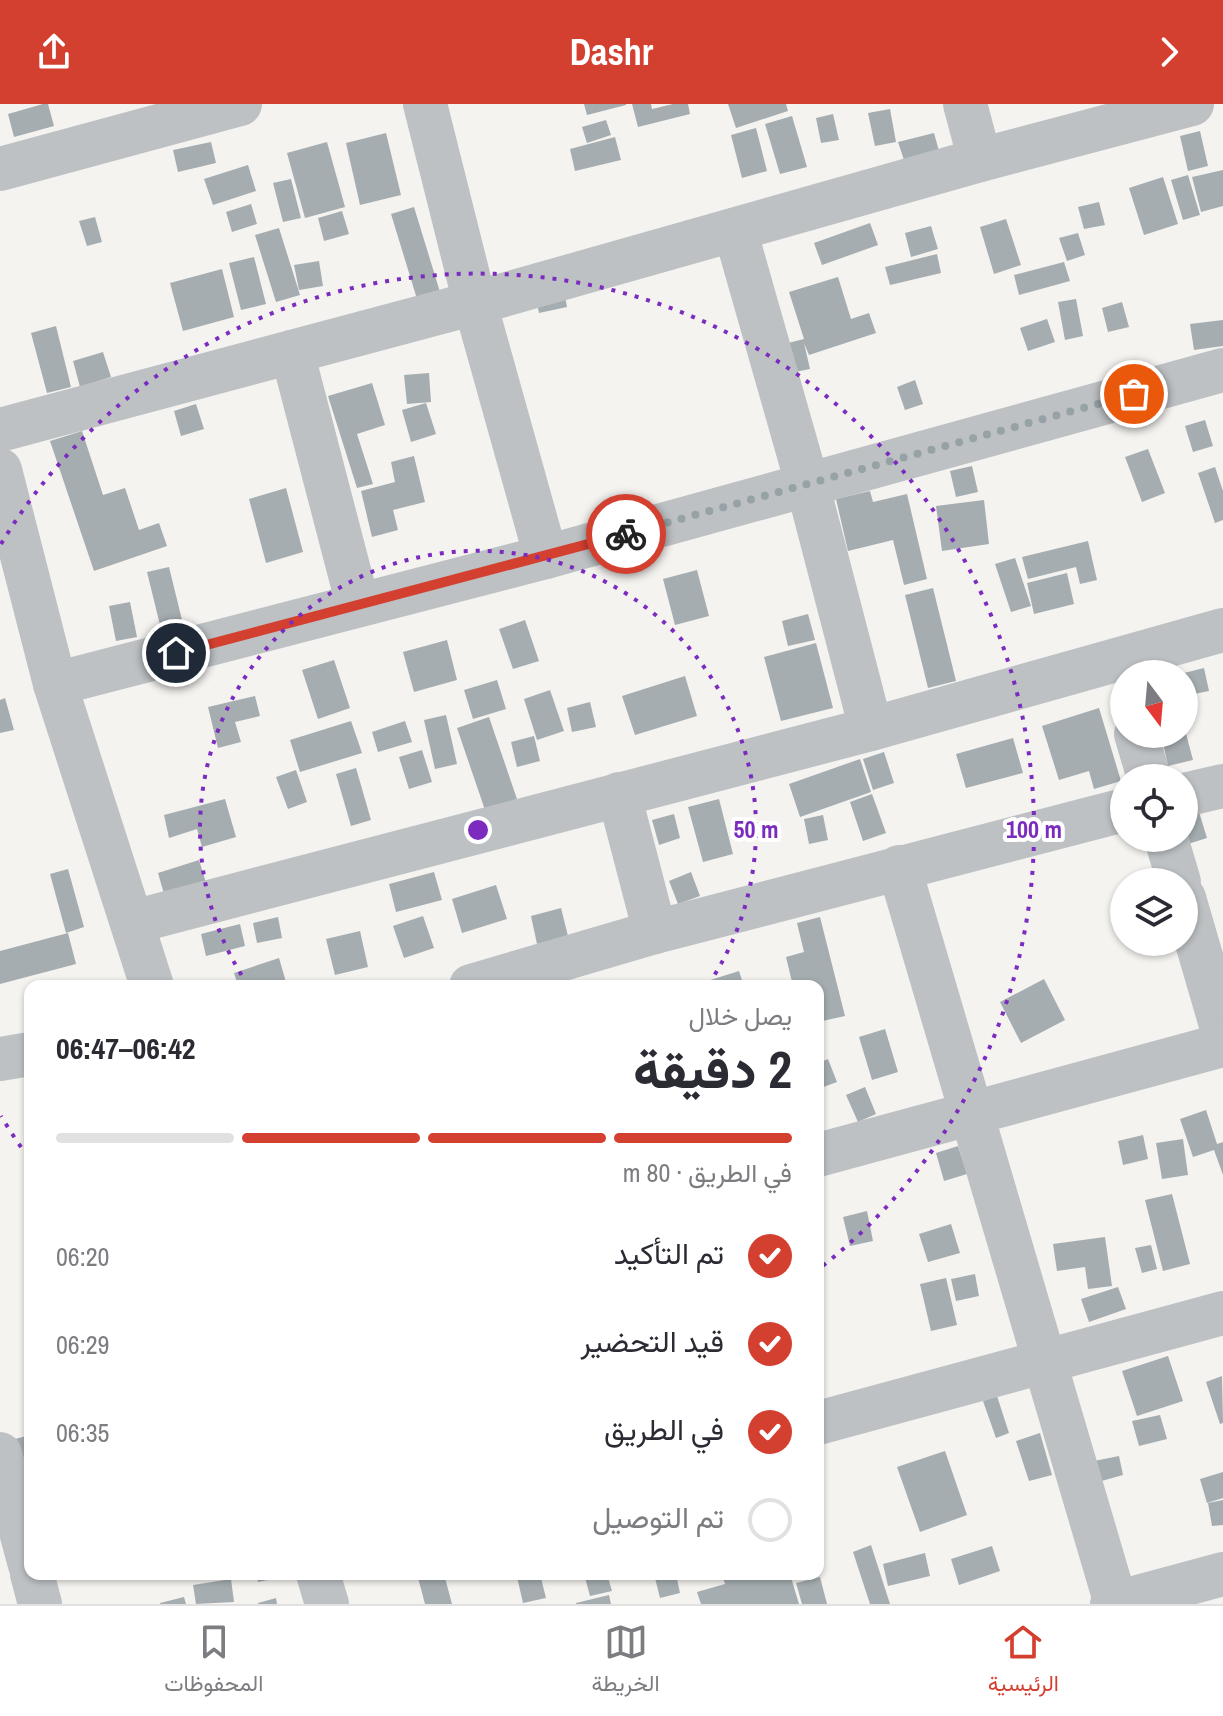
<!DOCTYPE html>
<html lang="ar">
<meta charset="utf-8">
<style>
body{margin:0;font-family:"Archivo Narrow",Vazirmatn,sans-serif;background:#f2f2f3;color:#2b2b33;direction:rtl;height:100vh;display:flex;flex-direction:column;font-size:30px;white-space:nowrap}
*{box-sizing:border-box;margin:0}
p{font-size:26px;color:#7c7c81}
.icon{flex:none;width:44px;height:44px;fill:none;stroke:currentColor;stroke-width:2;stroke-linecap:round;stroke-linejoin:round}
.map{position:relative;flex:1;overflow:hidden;direction:ltr}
.panel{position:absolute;left:24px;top:876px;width:800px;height:600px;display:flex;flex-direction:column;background:#fff;border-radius:16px;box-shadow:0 2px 6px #0004;direction:rtl}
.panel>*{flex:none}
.needle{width:52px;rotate:164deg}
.fabs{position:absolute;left:1110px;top:556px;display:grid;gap:16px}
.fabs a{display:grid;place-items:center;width:88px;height:88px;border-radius:50%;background:#fff;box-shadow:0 2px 6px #0004;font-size:40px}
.pin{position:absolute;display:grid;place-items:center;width:68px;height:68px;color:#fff;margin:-34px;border:4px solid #fff;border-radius:50%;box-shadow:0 2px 8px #0007}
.courier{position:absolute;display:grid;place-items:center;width:80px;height:80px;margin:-40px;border:6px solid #d44030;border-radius:50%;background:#fff;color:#222;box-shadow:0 2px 10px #0007}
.head em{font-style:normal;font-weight:800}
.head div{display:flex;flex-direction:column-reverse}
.head{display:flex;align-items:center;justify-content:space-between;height:136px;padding:0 32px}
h1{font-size:52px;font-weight:800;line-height:60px}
.bar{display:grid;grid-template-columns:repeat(4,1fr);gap:12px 8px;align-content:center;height:96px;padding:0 32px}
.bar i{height:10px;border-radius:6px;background:#e1e1e2}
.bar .selected{background:#d44030}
.bar p{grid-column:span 4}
ol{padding:0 32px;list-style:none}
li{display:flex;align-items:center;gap:24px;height:88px}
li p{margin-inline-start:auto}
li .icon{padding:8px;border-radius:50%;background:#d44030;color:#fff;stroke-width:4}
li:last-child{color:#7c7c81}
li i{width:44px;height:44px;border:4px solid #e1e1e2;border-radius:50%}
header{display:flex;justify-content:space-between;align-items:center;height:104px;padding:0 32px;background:#d44030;color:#fff;font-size:36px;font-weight:800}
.menu{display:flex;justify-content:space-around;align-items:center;height:112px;border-top:2px solid #e1e1e2;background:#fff;font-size:22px;color:#7c7c81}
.menu a{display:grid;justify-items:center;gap:4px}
.menu .selected{color:#d44030}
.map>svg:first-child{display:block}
.building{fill:#a5adb0}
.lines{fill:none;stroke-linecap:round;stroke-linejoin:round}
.minor{stroke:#bdc1c4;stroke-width:44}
.done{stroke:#97a2a6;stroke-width:8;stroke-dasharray:0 14.4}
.route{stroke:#d44030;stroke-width:10}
.ring{fill:none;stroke:#7b2cbf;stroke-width:4;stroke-dasharray:4 8}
.centre{fill:#7b2cbf;stroke:#fff;stroke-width:4}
.ring-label{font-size:24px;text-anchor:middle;font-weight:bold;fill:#7b2cbf;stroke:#fff;stroke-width:8;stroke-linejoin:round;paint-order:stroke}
</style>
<header><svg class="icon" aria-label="forward" viewBox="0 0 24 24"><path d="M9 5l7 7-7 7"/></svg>Dashr<svg class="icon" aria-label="share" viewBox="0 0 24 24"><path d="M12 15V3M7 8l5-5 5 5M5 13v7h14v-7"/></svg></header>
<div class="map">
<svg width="1223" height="1500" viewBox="0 0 1223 1500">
<rect width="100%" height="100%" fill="#f4f3f0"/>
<g class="building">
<polygon points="43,0 48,0 54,22 14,33 8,10"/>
<polygon points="584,0 626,0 626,1 587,11"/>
<polygon points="632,0 651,0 652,5 673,0 688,0 690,10 638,23"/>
<polygon points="728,0 786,0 788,7 736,24"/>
<polygon points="890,5 896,38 875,42 868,9"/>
<polygon points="833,10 839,36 821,39 816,14"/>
<polygon points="792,12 807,63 780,70 765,20"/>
<polygon points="606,16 611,31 587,39 582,23"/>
<polygon points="756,24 767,67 742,74 731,31"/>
<polygon points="1200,27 1208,62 1188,67 1180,32"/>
<polygon points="386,29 401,91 360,101 346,39"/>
<polygon points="934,29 939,47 904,56 898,38"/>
<polygon points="615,33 621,56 575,67 570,45"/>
<polygon points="211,38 216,59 178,68 173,46"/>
<polygon points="327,38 345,103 305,114 287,49"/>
<polygon points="248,61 256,87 213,101 204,75"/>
<polygon points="1223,66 1223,102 1201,108 1192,73"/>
<polygon points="1188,71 1200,111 1183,116 1171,76"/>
<polygon points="1163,73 1178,120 1144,131 1129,84"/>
<polygon points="291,75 301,114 283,118 273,79"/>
<polygon points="1099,98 1105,121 1084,125 1078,103"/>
<polygon points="251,100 257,120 232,128 226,108"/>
<polygon points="414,103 440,188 417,195 391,110"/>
<polygon points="342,107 349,130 324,137 318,114"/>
<polygon points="95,113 102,138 87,142 79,117"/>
<polygon points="1006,115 1021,161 994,170 980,123"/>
<polygon points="870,119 878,141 822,161 814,139"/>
<polygon points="931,122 938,145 911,153 905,129"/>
<polygon points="279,124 300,191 276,198 255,131"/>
<polygon points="1078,129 1085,151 1067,157 1059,134"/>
<polygon points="937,150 941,169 890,181 885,163"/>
<polygon points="254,153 266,200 241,206 229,159"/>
<polygon points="319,157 323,182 299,186 294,161"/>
<polygon points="1064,158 1070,177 1019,191 1014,171"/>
<polygon points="222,165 234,213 183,227 170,179"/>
<polygon points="838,173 851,215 869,209 876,229 809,251 804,239 810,265 795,268 788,239 804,235 789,188"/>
<polygon points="564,187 567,203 539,209 536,194"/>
<polygon points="1076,195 1083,232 1065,236 1058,198"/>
<polygon points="1122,198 1129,223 1108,228 1102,204"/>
<polygon points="1047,215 1055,238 1028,247 1020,224"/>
<polygon points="1223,216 1223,242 1194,246 1190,220"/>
<polygon points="56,222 71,283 47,289 31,229"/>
<polygon points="103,248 111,273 80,283 73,257"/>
<polygon points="429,269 431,298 407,300 404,271"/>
<polygon points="915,276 923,300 905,306 897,283"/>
<polygon points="372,279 385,321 357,330 373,380 357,384 328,292"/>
<polygon points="426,299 436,330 411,338 402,306"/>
<polygon points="196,300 204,325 181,332 174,307"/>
<polygon points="1205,316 1213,342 1193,348 1185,322"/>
<polygon points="82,327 103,391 125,384 139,426 159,419 167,442 94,467 50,337"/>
<polygon points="1148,345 1165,389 1142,398 1125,353"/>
<polygon points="414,352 425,398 393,406 398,426 372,433 361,387 395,378 391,358"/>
<polygon points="972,362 978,388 956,393 950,367"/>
<polygon points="1215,363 1223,387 1223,416 1215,419 1198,369"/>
<polygon points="286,384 303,448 266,459 249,395"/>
<polygon points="870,387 873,398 907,390 927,475 904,481 893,436 848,447 836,395"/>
<polygon points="984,396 989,440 942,447 936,402"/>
<polygon points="1088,437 1097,476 1080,480 1076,463 1028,475 1022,453"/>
<polygon points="1015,454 1031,502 1011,508 995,460"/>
<polygon points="169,463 183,520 161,525 147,468"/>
<polygon points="697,466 709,512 675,521 663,475"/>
<polygon points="1067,469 1074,500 1034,510 1027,479"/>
<polygon points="933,484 956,577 928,584 905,491"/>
<polygon points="130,498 137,533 116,537 109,502"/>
<polygon points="808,510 815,536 788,542 782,517"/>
<polygon points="525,516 539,557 513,565 499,525"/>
<polygon points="447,536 457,576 414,588 403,548"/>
<polygon points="816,539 833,604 781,617 764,553"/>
<polygon points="334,556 350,604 318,615 302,566"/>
<polygon points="1204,564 1209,587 1184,592 1184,569"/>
<polygon points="685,572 697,612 635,631 622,592"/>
<polygon points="497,576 506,605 473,615 464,586"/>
<polygon points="550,586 564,627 537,636 524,595"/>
<polygon points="255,592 260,612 235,618 241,638 218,644 208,603"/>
<polygon points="5,594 14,626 0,629 0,596"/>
<polygon points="590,598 596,623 572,628 567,604"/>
<polygon points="1099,604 1121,677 1094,685 1089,667 1059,676 1042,622"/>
<polygon points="446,611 457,660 435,665 424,616"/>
<polygon points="489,613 517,695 485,706 457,624"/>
<polygon points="351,617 362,649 300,668 290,636"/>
<polygon points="405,617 412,638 378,648 372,628"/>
<polygon points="1184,622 1193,656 1168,662 1161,630 1184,630"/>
<polygon points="534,632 540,657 517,663 511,638"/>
<polygon points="1013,634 1023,669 966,684 956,650"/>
<polygon points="422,646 432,678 409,685 399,653"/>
<polygon points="884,648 894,679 873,686 863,655"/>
<polygon points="860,655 871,688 800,713 789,680"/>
<polygon points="356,664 371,716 351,722 336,670"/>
<polygon points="296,666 307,698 288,705 276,673"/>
<polygon points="872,690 886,729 863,737 850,698"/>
<polygon points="225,695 236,733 202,743 197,725 169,734 164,711"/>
<polygon points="719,695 733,750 703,758 688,703"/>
<polygon points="1199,708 1207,734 1172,745 1184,734 1184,712"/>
<polygon points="674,710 680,734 659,741 652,716"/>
<polygon points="823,711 828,736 809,740 804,715"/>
<polygon points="199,756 208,785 166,797 158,769"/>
<polygon points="68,765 84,823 66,829 50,770"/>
<polygon points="434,768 442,796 396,808 389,780"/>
<polygon points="691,768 700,792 678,800 669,777"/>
<polygon points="496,781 507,815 462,829 452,795"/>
<polygon points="561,804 568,832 537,840 531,812"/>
<polygon points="423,812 434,844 404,854 393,822"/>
<polygon points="278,813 282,834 257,839 253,819"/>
<polygon points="820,813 845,912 818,918 818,882 793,882 786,853 804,848 797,819"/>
<polygon points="240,820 245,842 206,852 201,830"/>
<polygon points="360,827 368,863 335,871 326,835"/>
<polygon points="68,829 76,860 0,880 0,847"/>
<polygon points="279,854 286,878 274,882 238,882 234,869"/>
<polygon points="739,867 744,882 702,882 701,879"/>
<polygon points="1044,875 1065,916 1021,939 1000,898"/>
<polygon points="885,925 898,968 872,976 859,933"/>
<polygon points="828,955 837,978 818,985 818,959"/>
<polygon points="865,983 876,1010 858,1018 846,991"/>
<polygon points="1206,1006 1217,1040 1223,1038 1223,1071 1214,1046 1193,1053 1180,1015"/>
<polygon points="1143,1031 1148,1055 1123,1061 1118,1037"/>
<polygon points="1183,1035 1188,1071 1162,1075 1156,1039"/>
<polygon points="958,1042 967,1070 944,1077 936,1049"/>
<polygon points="1172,1090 1190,1160 1163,1167 1145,1096"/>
<polygon points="867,1107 873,1137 850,1142 843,1113"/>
<polygon points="951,1120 960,1149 928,1158 919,1130"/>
<polygon points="1105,1133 1112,1182 1088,1185 1085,1163 1057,1167 1053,1140"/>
<polygon points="1151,1141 1157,1165 1142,1169 1135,1144"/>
<polygon points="975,1170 979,1192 956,1197 951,1175"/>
<polygon points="946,1174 957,1221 931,1227 920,1180"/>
<polygon points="1118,1183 1126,1205 1089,1218 1081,1195"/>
<polygon points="1168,1252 1183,1297 1137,1312 1122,1267"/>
<polygon points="1222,1272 1223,1319 1220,1320 1206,1278"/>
<polygon points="997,1292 1009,1329 996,1334 983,1297"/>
<polygon points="1160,1311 1167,1335 1139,1342 1132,1317"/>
<polygon points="1040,1329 1052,1371 1029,1377 1016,1337"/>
<polygon points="30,1331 30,1370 25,1371 15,1335"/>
<polygon points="945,1347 967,1411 920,1428 897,1363"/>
<polygon points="1119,1352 1123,1371 1098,1378 1094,1357"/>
<polygon points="1223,1368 1223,1394 1207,1399 1200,1375"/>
<polygon points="1223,1396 1223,1421 1212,1422 1208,1399"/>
<polygon points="871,1441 890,1500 870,1500 853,1448"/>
<polygon points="992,1442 1000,1467 959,1481 951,1455"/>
<polygon points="925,1449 930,1472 888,1482 883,1460"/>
<polygon points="256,1470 277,1470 277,1474 258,1478"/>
<polygon points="417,1470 444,1470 452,1500 425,1500"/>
<polygon points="529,1470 540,1470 546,1494 523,1499 517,1473"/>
<polygon points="584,1470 607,1470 612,1487 590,1492"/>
<polygon points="654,1470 676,1470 680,1489 660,1494"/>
<polygon points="722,1470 790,1470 799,1500 701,1500 697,1488 725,1480"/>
<polygon points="820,1473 827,1500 802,1500 796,1479"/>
<polygon points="231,1475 234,1498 196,1500 193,1481"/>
<polygon points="609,1491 611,1500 576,1500 576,1499"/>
<polygon points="184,1493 186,1500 160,1500 160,1499"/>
<polygon points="276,1494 277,1500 258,1500 258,1499"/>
</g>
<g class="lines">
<g class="minor">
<polyline points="425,0 475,199 546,453"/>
<polyline points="965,0 980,56"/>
<polyline points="0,65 240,0"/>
<polyline points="735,126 807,379 871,625"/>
<polyline points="292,248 358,501"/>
<polyline points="0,326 475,199 980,56 1192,0"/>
<polyline points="0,366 55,580 152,882"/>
<polyline points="55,580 546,453 1223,266"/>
<polyline points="1136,630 1149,674"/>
<polyline points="619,690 655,828"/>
<polyline points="1184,691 1223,682"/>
<polyline points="1166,734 1179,778"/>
<polyline points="899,763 1116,1500"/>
<polyline points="1184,794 1223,928"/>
<polyline points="133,818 871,625 1223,526"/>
<polyline points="471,882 655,828 1124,706"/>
<polyline points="0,955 30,950"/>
<polyline points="818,1051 1223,941"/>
<polyline points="818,1319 1223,1209"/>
<polyline points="0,1350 30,1461"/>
<polyline points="32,1470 40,1500"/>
<polyline points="318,1470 327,1500"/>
<polyline points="1112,1500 1223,1470"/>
</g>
</g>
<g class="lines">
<polyline class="done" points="626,430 1134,290"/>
<polyline class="route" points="176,549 626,430"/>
</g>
<g class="ring">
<path d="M248 881A278 278 0 1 1 708 881"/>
<path d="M28 1053A556 556 0 0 1 1 1012M1 440A556 556 0 1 1 820 1164"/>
</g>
<circle cx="478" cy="726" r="12" class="centre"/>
<g class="ring-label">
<text x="756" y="734">50 m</text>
<text x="1034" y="734">100 m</text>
</g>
</svg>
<div class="fabs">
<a><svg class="needle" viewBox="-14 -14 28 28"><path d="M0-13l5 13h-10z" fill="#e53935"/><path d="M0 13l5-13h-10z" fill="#7c7c81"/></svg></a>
<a><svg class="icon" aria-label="locate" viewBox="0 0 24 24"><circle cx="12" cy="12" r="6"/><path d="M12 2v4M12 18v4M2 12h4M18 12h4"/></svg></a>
<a><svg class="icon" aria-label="layers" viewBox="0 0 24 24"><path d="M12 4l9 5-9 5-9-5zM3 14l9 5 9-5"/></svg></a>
</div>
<div class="pin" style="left:1134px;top:290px;background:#ea580c"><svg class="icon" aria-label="bag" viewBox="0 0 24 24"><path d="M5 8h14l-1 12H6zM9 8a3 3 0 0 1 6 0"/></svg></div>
<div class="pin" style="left:176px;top:549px;background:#1f2937"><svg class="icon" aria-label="home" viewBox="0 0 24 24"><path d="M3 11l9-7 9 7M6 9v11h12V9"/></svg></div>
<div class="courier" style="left:626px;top:430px"><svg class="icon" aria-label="bike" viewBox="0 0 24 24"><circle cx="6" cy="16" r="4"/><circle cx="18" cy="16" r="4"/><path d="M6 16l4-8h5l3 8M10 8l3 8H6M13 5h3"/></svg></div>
<section class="panel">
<div class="head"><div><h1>2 دقيقة</h1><p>يصل خلال</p></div><em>06:42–06:47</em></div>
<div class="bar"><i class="selected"></i><i class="selected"></i><i class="selected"></i><i></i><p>في الطريق · 80 m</p></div>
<ol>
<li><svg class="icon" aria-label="check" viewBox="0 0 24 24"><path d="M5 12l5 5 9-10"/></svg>تم التأكيد<p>06:20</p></li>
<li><svg class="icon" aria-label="check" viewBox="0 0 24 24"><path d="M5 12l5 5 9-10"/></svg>قيد التحضير<p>06:29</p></li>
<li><svg class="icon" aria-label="check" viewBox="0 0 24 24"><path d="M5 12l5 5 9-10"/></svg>في الطريق<p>06:35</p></li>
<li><i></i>تم التوصيل</li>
</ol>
</section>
</div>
<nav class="menu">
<a class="selected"><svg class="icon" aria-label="home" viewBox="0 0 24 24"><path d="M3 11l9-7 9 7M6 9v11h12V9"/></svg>الرئيسية</a>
<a><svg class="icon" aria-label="map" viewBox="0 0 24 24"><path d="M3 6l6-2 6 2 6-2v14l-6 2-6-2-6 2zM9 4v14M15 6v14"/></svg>الخريطة</a>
<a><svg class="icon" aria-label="saved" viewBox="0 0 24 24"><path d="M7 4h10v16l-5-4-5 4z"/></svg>المحفوظات</a>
</nav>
